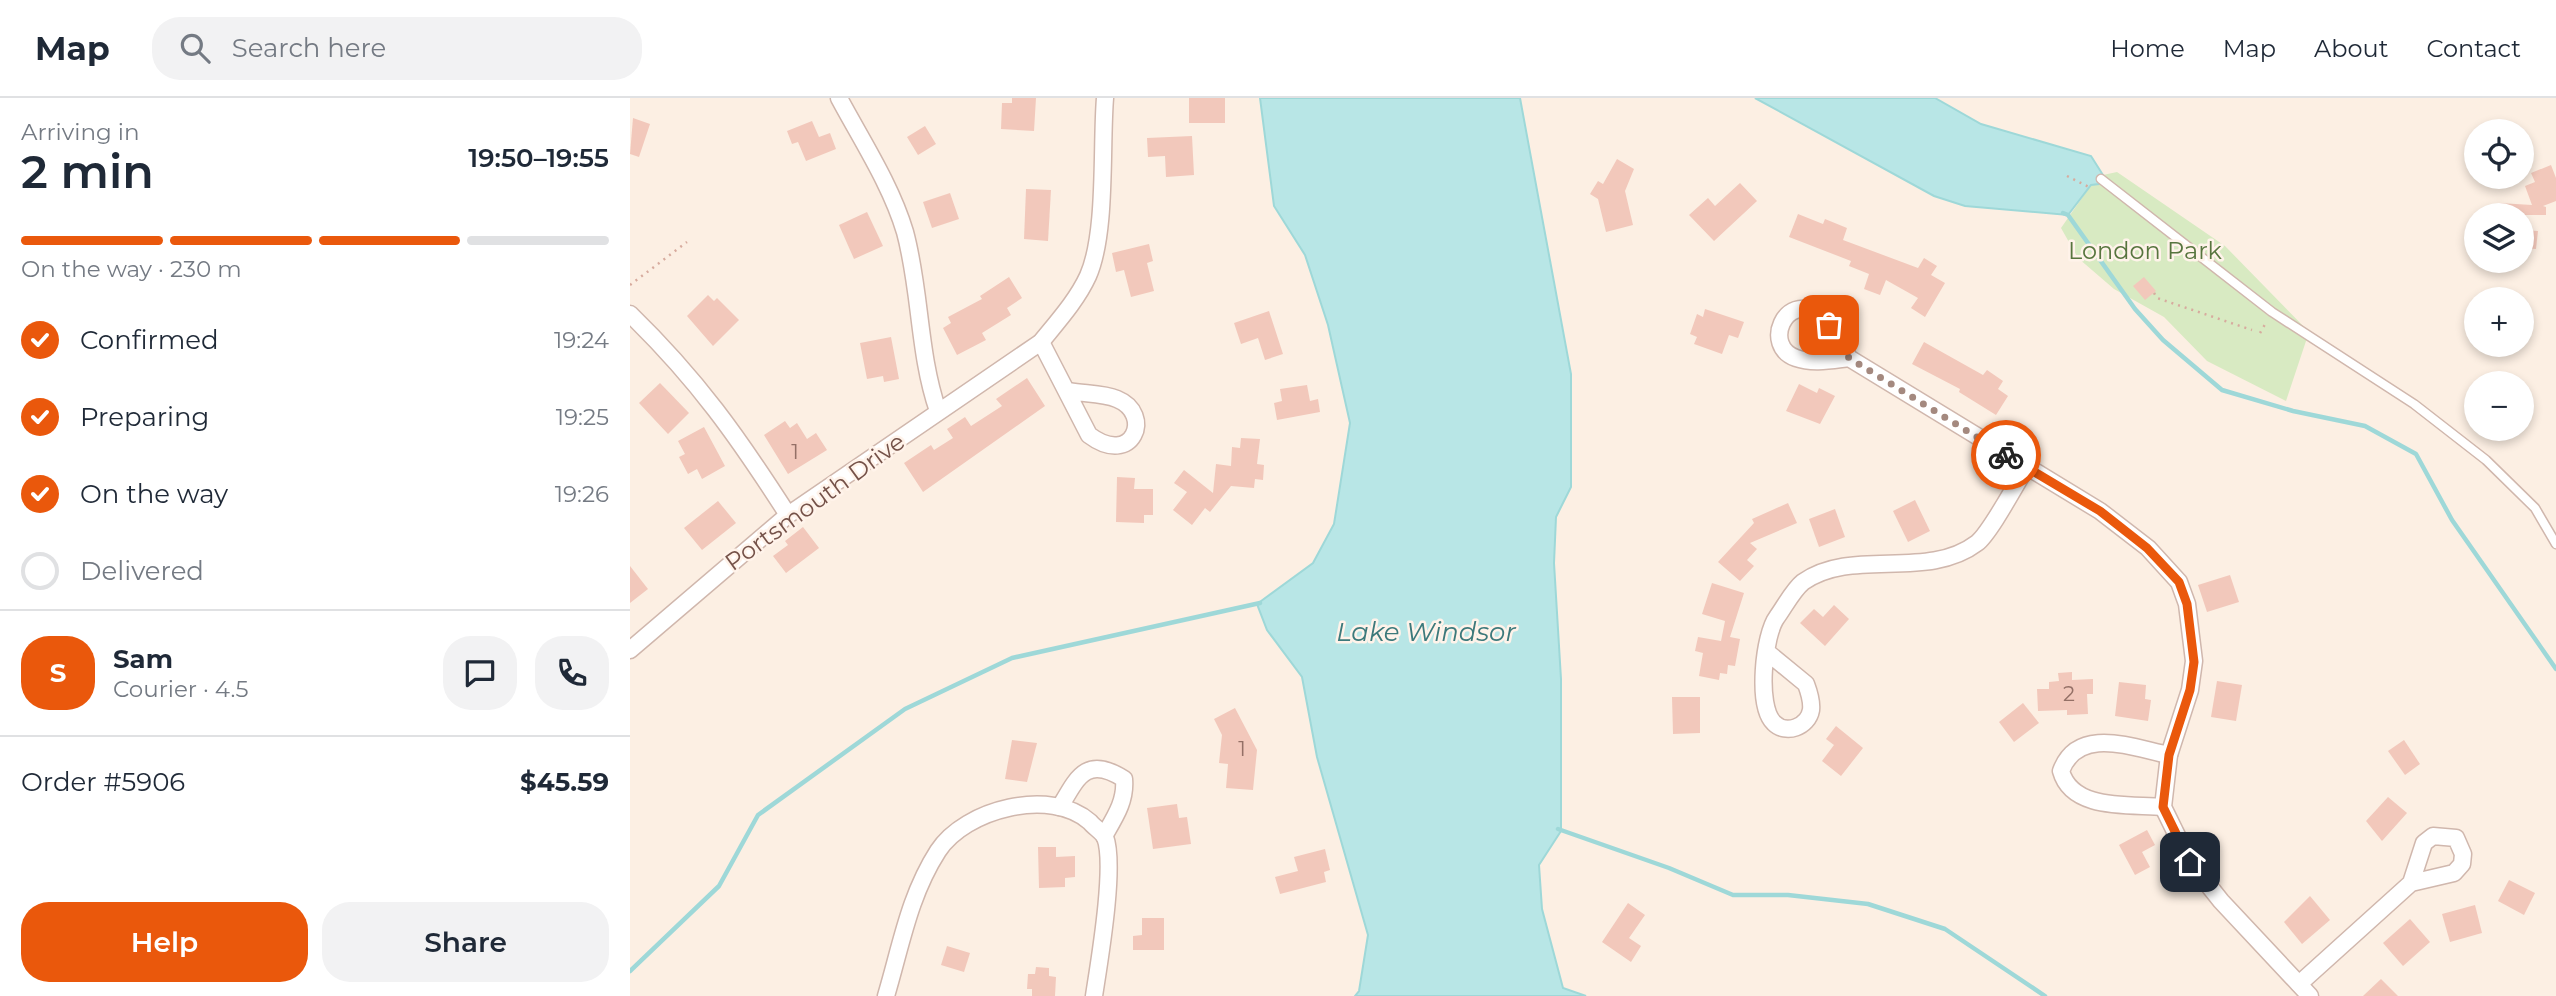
<!DOCTYPE html>
<meta charset="utf-8">
<style>
body{margin:0;font-family:Montserrat,sans-serif;background:#f2f2f3;color:#1f2937;height:100vh;display:flex;flex-direction:column;font-size:26px;white-space:nowrap}
*{box-sizing:border-box;margin:0}
p{font-size:23px;color:#747a83}
.icon{flex:none;width:38px;height:38px;fill:none;stroke:currentColor;stroke-width:2;stroke-linecap:round;stroke-linejoin:round}
.map{position:relative;flex:1;overflow:hidden}
.side{display:flex;flex-direction:column;background:#fff;width:630px}
.side>*{flex:none}
.buttons{position:absolute;left:1834px;top:21px;display:grid;gap:14px}
.buttons a{display:grid;place-items:center;width:70px;height:70px;border-radius:50%;background:#fff;box-shadow:0 4px 10px #0003;font-size:35px}
.pin{position:absolute;display:grid;place-items:center;width:60px;height:60px;color:#fff;margin:-30px;border-radius:14px;box-shadow:0 4px 10px #0006}
.courier{position:absolute;display:grid;place-items:center;width:70px;height:70px;margin:-35px;border:5px solid #ea580c;border-radius:50%;background:#fff;color:#222;box-shadow:0 2px 9px #0007}
.overview em{font-style:normal;font-weight:600}
.overview div{display:flex;flex-direction:column-reverse}
.overview{display:flex;align-items:center;justify-content:space-between;height:119px;padding:0 21px}
h1{font-size:46px;font-weight:600;line-height:52px}
.bar{display:grid;grid-template-columns:repeat(4,1fr);gap:10px 7px;align-content:center;height:84px;padding:0 21px}
.bar i{height:9px;border-radius:5px;background:#e0e1e3}
.bar .active{background:#ea580c}
.bar p{grid-column:span 4}
.line{display:flex;align-items:center;gap:18px;padding:0 21px;border-top:2px solid #e0e1e3}
.line div{flex:1}
.round{display:grid;place-items:center;flex:none;width:74px;height:74px;border-radius:28px;background:#f2f2f3}
ol{padding:0 21px;list-style:none}
li{display:flex;align-items:center;gap:21px;height:77px}
li p{margin-inline-start:auto}
li .icon{padding:7px;border-radius:50%;background:#ea580c;color:#fff;stroke-width:4}
li:last-child{color:#747a83}
li i{width:38px;height:38px;border:4px solid #e0e1e3;border-radius:50%}
.primary-button{display:flex;gap:14px;margin-top:auto;padding:14px 21px}
.primary-button a{flex:1;height:80px;border-radius:28px;background:#ea580c;color:#fff;font-size:28px;font-weight:600;line-height:80px;text-align:center}
.primary-button a+a{background:#f2f2f3;color:#1f2937}
header{display:flex;align-items:center;gap:42px;box-sizing:border-box;height:98px;padding:0 35px;background:#fff;border-bottom:2px solid #e0e1e3}
header strong{font-size:33px}
nav{display:flex;gap:38px;margin-inline-start:auto;font-size:24px}
.search{width:490px;height:63px;background:#f2f2f3;display:flex;align-items:center;gap:18px;box-sizing:border-box;padding:0 24px;border-radius:28px;color:#747a83;font-size:26px}
main{display:flex;flex:1;min-height:0}
.map>svg:first-child{display:block}
.green{fill:#d8eac2}
.water{fill:#b8e6e6;stroke:#9ed8d8;stroke-width:2}
.lines{fill:none;stroke-linecap:round;stroke-linejoin:round}
.stream{stroke:#9ed8d8;stroke-width:4.5}
.building{fill:#f2c8bb}
.lane-casing{stroke:#d0b7ad;stroke-width:11}
.street-casing{stroke:#d0b7ad;stroke-width:19}
.path{stroke:#d7ab9e;stroke-width:2.5;stroke-dasharray:2 5;stroke-linecap:butt}
.lane{stroke:#fff;stroke-width:8}
.street{stroke:#fff;stroke-width:16}
.done{stroke:#a4897f;stroke-width:7;stroke-dasharray:0 12.6}
.route{stroke:#ea580c;stroke-width:9}
.labels{text-anchor:middle;stroke-width:5;stroke-linejoin:round;paint-order:stroke}
.number-label{font-size:21px;fill:#947066}
.park-label{font-size:24px;fill:#57753e;stroke:#fff3ea}
.street-label{font-size:24px;fill:#755249;stroke:#fff3ea}
.water-label{font-size:26px;font-style:italic;fill:#3c797b;stroke:#fff3ea}
</style>
<header>
<strong>Map</strong>
<div class="search"><svg class="icon" aria-label="search" viewBox="0 0 24 24"><circle cx="10" cy="10" r="6"/><path d="M15 15l6 6"/></svg>Search here</div>
<nav><a>Home</a><a>Map</a><a>About</a><a>Contact</a></nav>
</header>
<main>
<section class="side">
<div class="overview"><div><h1>2 min</h1><p>Arriving in</p></div><em>19:50–19:55</em></div>
<div class="bar"><i class="active"></i><i class="active"></i><i class="active"></i><i></i><p>On the way · 230 m</p></div>
<ol>
<li><svg class="icon" aria-label="check" viewBox="0 0 24 24"><path d="M5 12l5 5 9-10"/></svg>Confirmed<p>19:24</p></li>
<li><svg class="icon" aria-label="check" viewBox="0 0 24 24"><path d="M5 12l5 5 9-10"/></svg>Preparing<p>19:25</p></li>
<li><svg class="icon" aria-label="check" viewBox="0 0 24 24"><path d="M5 12l5 5 9-10"/></svg>On the way<p>19:26</p></li>
<li><i></i>Delivered</li>
</ol>
<div class="line" style="height:126px"><b class="round" style="background:#ea580c;color:#fff">S</b><div><b>Sam</b><p>Courier · 4.5</p></div><a class="round"><svg class="icon" aria-label="chat" viewBox="0 0 24 24"><path d="M4 5h16v11H9l-5 4z"/></svg></a><a class="round"><svg class="icon" aria-label="phone" viewBox="0 0 24 24"><path d="M5 4h4l2 5-3 2q2 4 5 5l2-3 5 2v4C11 20 4 13 5 4z"/></svg></a></div>
<div class="line" style="height:91px"><div>Order #5906</div><b>$45.59</b></div>
<div class="primary-button"><a>Help</a><a>Share</a></div>
</section>
<div class="map">
<svg width="1926" height="898" viewBox="0 0 1926 898">
<rect width="100%" height="100%" fill="#fcefe3"/>
<polygon class="green" points="1487,74 1595,148 1679,234 1656,303 1577,263 1534,219 1484,191 1448,160 1431,130 1461,87 1469,86 1473,77"/>
<g class="water">
<polygon points="630,0 890,0 941,276 941,389 926,419 924,465 931,581 931,733 909,767 912,811 933,890 956,898 725,898 729,893 738,837 687,659 672,579 637,532 627,506 683,465 704,426 720,325 698,227 675,157 644,108"/>
<polygon points="1125,0 1305,0 1351,26 1461,58 1473,77 1469,86 1461,87 1438,117 1335,108 1304,98"/>
</g>
<g class="lines">
<g class="stream">
<polyline points="1433,115 1438,117 1505,211 1533,242 1592,292 1663,313 1735,328 1786,356 1822,422 1926,571"/>
<polyline points="928,731 1039,770 1103,797 1158,797 1238,806 1315,831 1415,898"/>
<polyline points="0,873 89,788 128,717 275,611 382,560 630,505"/>
</g>
</g>
<g class="building">
<polygon points="382,0 406,0 404,33 371,31 372,5 382,5"/>
<rect x="559" y="0" width="36" height="25"/>
<polygon points="3,20 20,26 9,59 0,56"/>
<polygon points="182,23 189,39 200,35 206,51 176,63 168,44 162,46 157,33"/>
<polygon points="295,28 306,46 288,57 277,39"/>
<polygon points="562,38 564,77 536,79 535,58 518,59 517,40"/>
<polygon points="987,61 1004,71 995,93 1003,127 976,134 968,101 960,96 968,83 973,86"/>
<polygon points="1921,67 1926,80 1926,103 1913,108 1916,109 1916,117 1868,117 1869,105 1902,107 1895,88 1905,84 1901,75"/>
<polygon points="1110,85 1127,103 1084,143 1059,117 1078,100 1085,108"/>
<polygon points="396,91 421,92 418,143 394,141"/>
<polygon points="320,95 329,121 302,130 293,104"/>
<polygon points="237,114 253,148 224,161 209,127"/>
<polygon points="1168,116 1193,126 1195,121 1217,130 1213,142 1288,170 1294,160 1307,168 1301,177 1315,185 1295,219 1281,210 1288,200 1256,182 1250,197 1234,191 1239,176 1219,168 1221,163 1159,139"/>
<polygon points="1892,132 1908,133 1906,151 1892,150"/>
<polygon points="519,146 523,163 517,165 524,193 501,199 494,172 486,174 482,155"/>
<polygon points="379,179 392,200 377,210 381,217 352,235 356,242 327,257 313,230 321,225 318,219 352,201 350,198"/>
<polygon points="1514,179 1526,193 1515,202 1503,188"/>
<polygon points="78,197 84,203 87,200 109,222 83,248 57,218"/>
<polygon points="1075,211 1114,224 1108,240 1099,237 1092,256 1064,246 1067,239 1060,236 1067,216 1073,219"/>
<polygon points="639,213 653,256 635,262 628,240 611,246 604,225"/>
<polygon points="261,239 269,281 254,284 253,278 237,281 230,245"/>
<polygon points="1294,244 1353,277 1357,272 1373,283 1368,291 1378,298 1366,317 1329,294 1330,291 1282,266"/>
<polygon points="397,280 415,308 293,394 274,365 301,347 304,352 323,340 317,331 335,319 341,328 372,308 366,301"/>
<polygon points="30,285 59,315 38,336 9,305"/>
<polygon points="1169,286 1187,295 1189,290 1205,298 1190,326 1156,313"/>
<polygon points="677,287 680,303 688,301 690,314 647,322 644,305 652,303 650,291"/>
<polygon points="155,323 160,330 167,325 177,341 186,335 197,352 158,376 134,337"/>
<polygon points="74,329 95,368 72,381 67,371 58,376 49,359 55,356 48,343"/>
<polygon points="611,340 630,341 627,366 634,367 633,382 625,381 624,390 601,388 580,414 575,410 562,427 543,412 557,394 544,385 554,372 583,395 586,366 601,368 602,349 610,350"/>
<polygon points="487,379 505,380 504,391 523,391 523,417 514,417 514,425 486,424"/>
<polygon points="1285,402 1300,433 1278,444 1263,413"/>
<polygon points="88,403 106,425 72,452 54,430"/>
<polygon points="1158,405 1167,425 1120,445 1127,451 1117,462 1124,468 1110,483 1088,464 1124,425 1122,421"/>
<polygon points="1205,411 1215,439 1189,449 1179,421"/>
<polygon points="173,429 189,450 156,475 143,458 158,447 155,443"/>
<polygon points="0,468 18,491 0,505"/>
<polygon points="1600,477 1609,504 1577,514 1568,487"/>
<polygon points="1082,485 1114,495 1100,539 1110,541 1105,568 1098,567 1097,576 1090,575 1089,582 1069,578 1073,555 1065,553 1068,539 1091,543 1095,523 1072,516"/>
<polygon points="1204,507 1219,521 1195,548 1170,525 1184,511 1193,519"/>
<polygon points="1442,574 1442,582 1463,581 1463,596 1457,596 1458,616 1437,617 1437,612 1408,613 1407,591 1419,591 1419,584 1429,583 1428,575"/>
<polygon points="1587,583 1612,587 1606,623 1581,619"/>
<polygon points="1489,584 1516,587 1515,601 1521,602 1518,623 1485,618"/>
<polygon points="1042,599 1070,599 1070,635 1043,636"/>
<polygon points="1393,605 1409,625 1384,644 1369,624"/>
<polygon points="605,610 627,652 623,692 596,690 598,666 589,665 592,637 584,621"/>
<polygon points="1206,628 1233,650 1211,678 1192,663 1204,647 1196,641"/>
<polygon points="382,642 407,645 397,684 375,681"/>
<polygon points="1774,642 1790,666 1775,677 1758,653"/>
<polygon points="1758,699 1777,715 1752,743 1736,723"/>
<polygon points="547,706 549,720 557,719 561,746 523,751 517,710"/>
<polygon points="1517,732 1525,747 1512,754 1520,769 1505,777 1489,747"/>
<polygon points="408,749 426,749 426,759 445,758 445,779 435,780 435,789 409,790"/>
<polygon points="695,751 700,772 694,774 696,784 650,796 645,779 668,773 664,759"/>
<polygon points="1879,782 1905,795 1894,817 1868,803"/>
<polygon points="1680,798 1700,822 1672,846 1654,824"/>
<polygon points="998,805 1015,817 999,840 1011,848 1001,864 972,844"/>
<polygon points="1845,807 1852,835 1820,844 1812,816"/>
<polygon points="512,820 534,820 534,852 503,852 503,838 512,837"/>
<polygon points="1780,821 1800,844 1773,868 1753,845"/>
<polygon points="317,848 340,855 334,874 311,867"/>
<polygon points="406,869 419,870 419,878 426,879 425,898 402,898 402,891 397,891 398,876 405,876"/>
<polygon points="1751,881 1768,898 1733,898"/>
</g>
<g class="lines">
<g class="lane-casing">
<polyline id="lane" points="1471,81 1642,214 1784,306 1856,362 1905,410 1926,446"/>
</g>
<g class="street-casing">
<g id="street">
<path d="M 209,0 C 232,43 261,87 275,134 C 291,193 288,255 308,313"/>
<path d="M 0,216 C 67,281 108,339 158,417"/>
<path d="M 411,244 L 459,337 C 503,370 524,316 487,301 C 473,295 454,296 439,293"/>
<path d="M 1219,260 C 1202,262 1183,266 1166,260 C 1132,248 1155,194 1188,216 C 1202,225 1211,245 1219,260 L 1470,413 L 1518,450 L 1549,484 L 1557,506 L 1564,563 L 1560,592 L 1539,657 L 1533,709 L 1560,764 L 1591,803 L 1680,898"/>
<path d="M 0,552 L 158,417 L 411,244 C 428,223 447,202 458,178 C 477,135 471,49 475,0"/>
<path d="M 1137,554 L 1176,586 C 1179,594 1182,604 1181,612 C 1178,629 1156,637 1144,625 C 1126,608 1134,536 1147,519 C 1155,508 1163,492 1173,484 C 1223,449 1297,483 1347,445 C 1360,435 1386,386 1396,370"/>
<path d="M 430,709 C 447,680 456,657 494,681 C 496,703 485,719 474,738"/>
<path d="M 1533,709 C 1499,706 1442,713 1431,673 C 1448,627 1503,650 1539,657"/>
<polyline points="1669,886 1781,785 1824,775 1832,766 1833,756 1826,740 1803,738 1794,745 1781,785"/>
<path d="M 256,898 C 271,848 279,798 308,753 C 335,711 421,689 460,724 C 464,729 472,734 475,739 C 486,767 469,865 464,898"/>
</g>
</g>
<g class="path">
<polyline points="1437,78 1459,89"/>
<polyline points="0,187 57,144"/>
<polyline points="1524,195 1527,200 1622,232"/>
<polyline points="1630,235 1637,223"/>
</g>
<use href="#lane" class="lane"/>
<use href="#street" class="street"/>
</g>
<g class="lines">
<polyline class="done" points="1199,227 1219,260 1376,357"/>
<polyline class="route" points="1376,357 1470,413 1517,450 1549,484 1557,506 1564,564 1560,592 1539,657 1533,709 1560,764"/>
</g>
<g class="labels">
<g class="number-label">
<text x="165" y="361">1</text>
<text x="1439" y="603">2</text>
<text x="612" y="658">1</text>
</g>
<g class="park-label">
<text x="1515" y="161">London Park</text>
</g>
<g class="street-label">
<text transform="translate(185 404) rotate(-36)" y="8">Portsmouth Drive</text>
</g>
<g class="water-label">
<text x="796" y="543">Lake Windsor</text>
</g>
</g>
</svg>
<div class="buttons">
<a><svg class="icon" aria-label="locate" viewBox="0 0 24 24"><circle cx="12" cy="12" r="6"/><path d="M12 2v4M12 18v4M2 12h4M18 12h4"/></svg></a>
<a><svg class="icon" aria-label="layers" viewBox="0 0 24 24"><path d="M12 4l9 5-9 5-9-5zM3 14l9 5 9-5"/></svg></a>
<a>+</a>
<a>−</a>
</div>
<div class="pin" style="left:1199px;top:227px;background:#ea580c"><svg class="icon" aria-label="bag" viewBox="0 0 24 24"><path d="M5 8h14l-1 12H6zM9 8a3 3 0 0 1 6 0"/></svg></div>
<div class="pin" style="left:1560px;top:764px;background:#1f2937"><svg class="icon" aria-label="home" viewBox="0 0 24 24"><path d="M3 11l9-7 9 7M6 9v11h12V9"/></svg></div>
<div class="courier" style="left:1376px;top:357px"><svg class="icon" aria-label="bike" viewBox="0 0 24 24"><circle cx="6" cy="16" r="4"/><circle cx="18" cy="16" r="4"/><path d="M6 16l4-8h5l3 8M10 8l3 8H6M13 5h3"/></svg></div>
</div>
</main>
